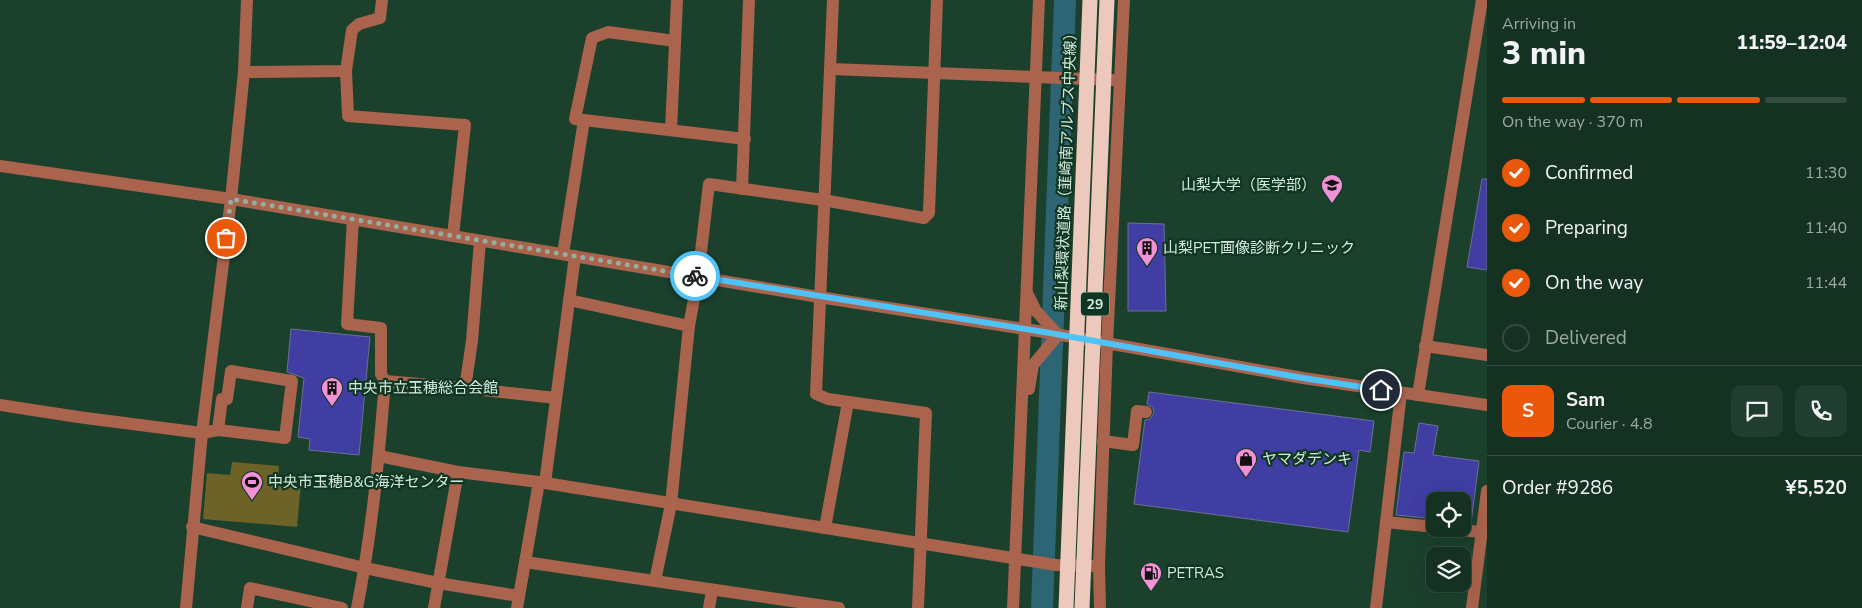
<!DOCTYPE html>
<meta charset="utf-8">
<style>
body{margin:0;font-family:"Nunito Sans","Noto Sans JP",sans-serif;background:#213d2f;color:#f1f3f6;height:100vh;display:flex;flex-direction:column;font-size:19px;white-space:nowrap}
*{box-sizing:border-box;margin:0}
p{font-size:16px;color:#9da9a5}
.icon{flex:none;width:28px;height:28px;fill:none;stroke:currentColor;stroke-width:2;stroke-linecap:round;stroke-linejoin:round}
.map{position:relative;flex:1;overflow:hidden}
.side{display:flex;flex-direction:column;background:#143122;width:375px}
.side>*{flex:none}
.controls{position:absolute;left:1426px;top:492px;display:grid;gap:10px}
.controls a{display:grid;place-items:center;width:45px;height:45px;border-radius:10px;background:#143122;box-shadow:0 5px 20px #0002,0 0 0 1px #334c40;font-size:25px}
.pin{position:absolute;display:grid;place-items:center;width:42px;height:42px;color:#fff;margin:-21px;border:2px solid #fff;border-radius:50%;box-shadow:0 1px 5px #0007}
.courier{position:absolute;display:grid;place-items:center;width:50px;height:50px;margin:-25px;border:4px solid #4fc3f7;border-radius:50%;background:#fff;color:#222;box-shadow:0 1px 6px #0007}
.head em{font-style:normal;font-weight:800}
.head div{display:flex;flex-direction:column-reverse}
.head{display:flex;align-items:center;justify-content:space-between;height:85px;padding:0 15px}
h1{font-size:32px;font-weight:800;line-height:38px}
.bar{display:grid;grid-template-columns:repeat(4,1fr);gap:8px 5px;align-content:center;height:60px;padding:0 15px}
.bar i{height:6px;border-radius:4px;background:#334c40}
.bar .current{background:#ea580c}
.bar p{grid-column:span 4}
.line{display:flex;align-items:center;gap:12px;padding:0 15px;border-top:1px solid #334c40}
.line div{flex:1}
.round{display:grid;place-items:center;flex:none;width:52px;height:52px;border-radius:10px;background:#213d2f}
ol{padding:0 15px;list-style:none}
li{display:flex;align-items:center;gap:15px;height:55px}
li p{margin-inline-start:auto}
li .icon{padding:5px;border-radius:50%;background:#ea580c;color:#fff;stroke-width:4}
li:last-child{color:#9da9a5}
li i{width:28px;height:28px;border:2px solid #334c40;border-radius:50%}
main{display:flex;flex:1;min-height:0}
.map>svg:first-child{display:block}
.green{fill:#6d6227}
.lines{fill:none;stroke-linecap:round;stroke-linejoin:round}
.river{stroke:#2d6575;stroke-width:22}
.building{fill:#403da3;stroke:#6b7094}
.minor{stroke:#aa634c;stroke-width:12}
.highway{stroke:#edc9bd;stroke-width:15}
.done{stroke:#94af9f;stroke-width:5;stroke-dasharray:0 9}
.route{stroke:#4fc3f7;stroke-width:6}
.labels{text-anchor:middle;stroke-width:4.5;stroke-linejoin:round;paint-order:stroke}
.shield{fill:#0f3623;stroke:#9ab4a5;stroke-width:1}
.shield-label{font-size:14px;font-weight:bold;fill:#d5eadd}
.street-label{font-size:15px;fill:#d5eadd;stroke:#0f3623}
.poi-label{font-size:15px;fill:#d5eadd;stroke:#0f3623;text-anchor:start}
</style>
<main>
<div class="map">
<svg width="1487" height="608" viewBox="0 0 1487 608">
<rect width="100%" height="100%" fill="#1b412d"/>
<polygon class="green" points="232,462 279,466 278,480 301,482 297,527 203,519 207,473 230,475"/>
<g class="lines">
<polyline class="river" points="1042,608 1065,0"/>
</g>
<g class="building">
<polygon points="1482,179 1487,179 1487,270 1467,267"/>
<polygon points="1128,223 1164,224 1166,311 1128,311"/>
<polygon points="291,329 370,337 359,455 309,450 310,439 298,437 304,378 287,372"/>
<polygon points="1149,392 1374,421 1370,452 1359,450 1348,532 1134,504 1145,420 1150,419 1154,413 1153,408 1147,404"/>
<polygon points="1419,423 1438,426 1433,455 1479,461 1471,523 1462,522 1462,501 1435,501 1435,519 1396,515 1404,452 1414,453"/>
</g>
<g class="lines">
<g class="minor">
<polyline points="833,0 816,394 828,399 926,413 918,608"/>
<polyline points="675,41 608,32 592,38 575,119 745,139"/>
<polyline points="831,69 1113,80"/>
<polyline points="346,71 348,116 465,125 453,236"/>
<polyline points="244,72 346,71 352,30 359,24 380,18 382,0"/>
<polyline points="671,130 677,0"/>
<polyline points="0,166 231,199 819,297 1044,332 1303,378 1487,405"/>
<polyline points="742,189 749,0"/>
<path d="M 353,219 L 347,324 L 381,328 L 381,374 L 385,381 C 379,457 372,533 357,608"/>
<polyline points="563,254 584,120"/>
<polyline points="1027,293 1036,311 1058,335 1033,365 1029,389"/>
<polyline points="569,300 689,326"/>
<polyline points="1425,346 1487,355"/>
<polyline points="385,381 465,388 556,398"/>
<polyline points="465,388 472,341 480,241"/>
<polyline points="1418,395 1482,0"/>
<polyline points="0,405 78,417 202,433 218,430 285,438 292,381 231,371 227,399 222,399 218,430"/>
<polyline points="1103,441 1133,445 1137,411 1146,412"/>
<polyline points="379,456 458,472 539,482 1056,565 1099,566"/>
<polyline points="545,483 575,256"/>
<polyline points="1386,522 1435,527"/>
<polyline points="192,527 365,568 438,583 519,596"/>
<polyline points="825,528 848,402"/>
<polyline points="1447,529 1482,532"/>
<polyline points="525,562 839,608"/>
<polyline points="655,581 671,504 689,326 698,277 709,184 823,200 924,218 929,213 937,0"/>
<polyline points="186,608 202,433 231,199 244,72 247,0"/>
<polyline points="247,608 250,588 342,608"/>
<polyline points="434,608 458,472"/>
<polyline points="517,608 539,482"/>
<polyline points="709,608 712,591"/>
<polyline points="1013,608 1039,0"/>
<polyline points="1100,608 1099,566 1107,344 1124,0"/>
<polyline points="1376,608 1401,393"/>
<polyline points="1472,608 1487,491"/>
</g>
<g class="highway">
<polyline points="1066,608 1090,0"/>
<polyline points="1082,608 1107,0"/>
</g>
</g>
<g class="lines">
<polyline class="done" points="226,238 231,199 695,276"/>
<polyline class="route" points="695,276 1044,332 1303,378 1381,390"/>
</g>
<defs>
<g id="university-pin" transform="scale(1.125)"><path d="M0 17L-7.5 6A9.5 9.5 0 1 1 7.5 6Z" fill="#f391d6" stroke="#0f3623"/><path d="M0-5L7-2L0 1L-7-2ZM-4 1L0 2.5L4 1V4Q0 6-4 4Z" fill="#111"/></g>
<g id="building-pin" transform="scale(1.125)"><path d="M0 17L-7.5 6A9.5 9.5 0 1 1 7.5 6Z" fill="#f391d6" stroke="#0f3623"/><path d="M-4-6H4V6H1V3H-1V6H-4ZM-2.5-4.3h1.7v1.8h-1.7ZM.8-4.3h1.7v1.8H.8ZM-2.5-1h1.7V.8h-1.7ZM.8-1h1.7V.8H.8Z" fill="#111"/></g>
<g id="shop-pin" transform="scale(1.125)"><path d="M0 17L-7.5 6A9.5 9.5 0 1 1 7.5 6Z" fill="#f391d6" stroke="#0f3623"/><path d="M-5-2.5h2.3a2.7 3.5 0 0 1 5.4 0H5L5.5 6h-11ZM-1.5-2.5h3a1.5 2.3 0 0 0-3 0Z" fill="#111"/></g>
<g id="stadium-pin" transform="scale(1.125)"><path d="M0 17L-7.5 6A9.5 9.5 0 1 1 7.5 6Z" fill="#f391d6" stroke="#0f3623"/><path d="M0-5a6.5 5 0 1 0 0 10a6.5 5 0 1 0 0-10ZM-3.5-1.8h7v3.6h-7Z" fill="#111"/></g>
<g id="fuel-pin" transform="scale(1.125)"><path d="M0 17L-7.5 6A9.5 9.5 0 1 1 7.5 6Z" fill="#f391d6" stroke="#0f3623"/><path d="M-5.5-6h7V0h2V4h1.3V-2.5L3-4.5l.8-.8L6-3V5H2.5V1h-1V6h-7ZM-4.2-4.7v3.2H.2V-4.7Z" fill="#111"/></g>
</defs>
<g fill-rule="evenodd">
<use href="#university-pin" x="1332" y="185"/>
<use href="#building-pin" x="1147" y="248"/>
<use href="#building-pin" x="332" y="388"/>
<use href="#shop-pin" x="1246" y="459"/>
<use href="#stadium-pin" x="252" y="482"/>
<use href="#fuel-pin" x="1151" y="573"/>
</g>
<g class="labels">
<rect class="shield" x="1081" y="292.5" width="28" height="23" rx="4"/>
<g class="shield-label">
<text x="1095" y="309">29</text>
</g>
<g class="street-label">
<text transform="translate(1066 168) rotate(-88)" y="5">新山梨環状道路（韮崎南アルプス中央線）</text>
</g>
<g class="poi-label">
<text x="1316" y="190" text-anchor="end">山梨大学（医学部）</text>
<text x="1163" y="253">山梨PET画像診断クリニック</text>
<text x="348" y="393">中央市立玉穂総合会館</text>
<text x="1262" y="464">ヤマダデンキ</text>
<text x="268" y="487">中央市玉穂B&amp;G海洋センター</text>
<text x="1167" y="578">PETRAS</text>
</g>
</g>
</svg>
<div class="controls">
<a><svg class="icon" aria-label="locate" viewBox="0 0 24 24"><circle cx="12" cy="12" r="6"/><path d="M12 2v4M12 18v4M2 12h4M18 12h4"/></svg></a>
<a><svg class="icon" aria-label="layers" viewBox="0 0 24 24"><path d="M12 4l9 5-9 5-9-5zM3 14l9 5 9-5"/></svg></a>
</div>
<div class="pin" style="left:226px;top:238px;background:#ea580c"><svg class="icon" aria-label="bag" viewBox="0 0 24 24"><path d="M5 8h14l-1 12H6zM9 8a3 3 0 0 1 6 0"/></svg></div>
<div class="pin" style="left:1381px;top:390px;background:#1f2937"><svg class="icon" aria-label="home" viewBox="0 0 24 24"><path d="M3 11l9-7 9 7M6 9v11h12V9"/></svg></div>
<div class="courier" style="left:695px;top:276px"><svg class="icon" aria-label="bike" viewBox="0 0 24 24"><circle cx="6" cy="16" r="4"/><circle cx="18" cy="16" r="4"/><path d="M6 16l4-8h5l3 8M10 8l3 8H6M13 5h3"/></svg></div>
</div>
<section class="side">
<div class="head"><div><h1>3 min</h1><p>Arriving in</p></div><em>11:59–12:04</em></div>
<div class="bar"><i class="current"></i><i class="current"></i><i class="current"></i><i></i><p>On the way · 370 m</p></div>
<ol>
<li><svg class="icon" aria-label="check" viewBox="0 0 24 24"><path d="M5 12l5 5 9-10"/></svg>Confirmed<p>11:30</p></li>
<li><svg class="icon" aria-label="check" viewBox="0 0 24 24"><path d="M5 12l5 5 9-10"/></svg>Preparing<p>11:40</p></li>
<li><svg class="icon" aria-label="check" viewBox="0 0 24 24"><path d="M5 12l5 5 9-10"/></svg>On the way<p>11:44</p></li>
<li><i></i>Delivered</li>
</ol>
<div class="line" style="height:90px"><b class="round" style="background:#ea580c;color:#fff">S</b><div><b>Sam</b><p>Courier · 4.8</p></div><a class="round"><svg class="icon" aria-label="chat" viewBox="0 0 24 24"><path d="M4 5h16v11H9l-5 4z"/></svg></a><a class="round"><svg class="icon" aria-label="phone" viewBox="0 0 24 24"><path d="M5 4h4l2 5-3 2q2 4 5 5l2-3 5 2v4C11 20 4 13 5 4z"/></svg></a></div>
<div class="line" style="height:65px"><div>Order #9286</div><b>¥5,520</b></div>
</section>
</main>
